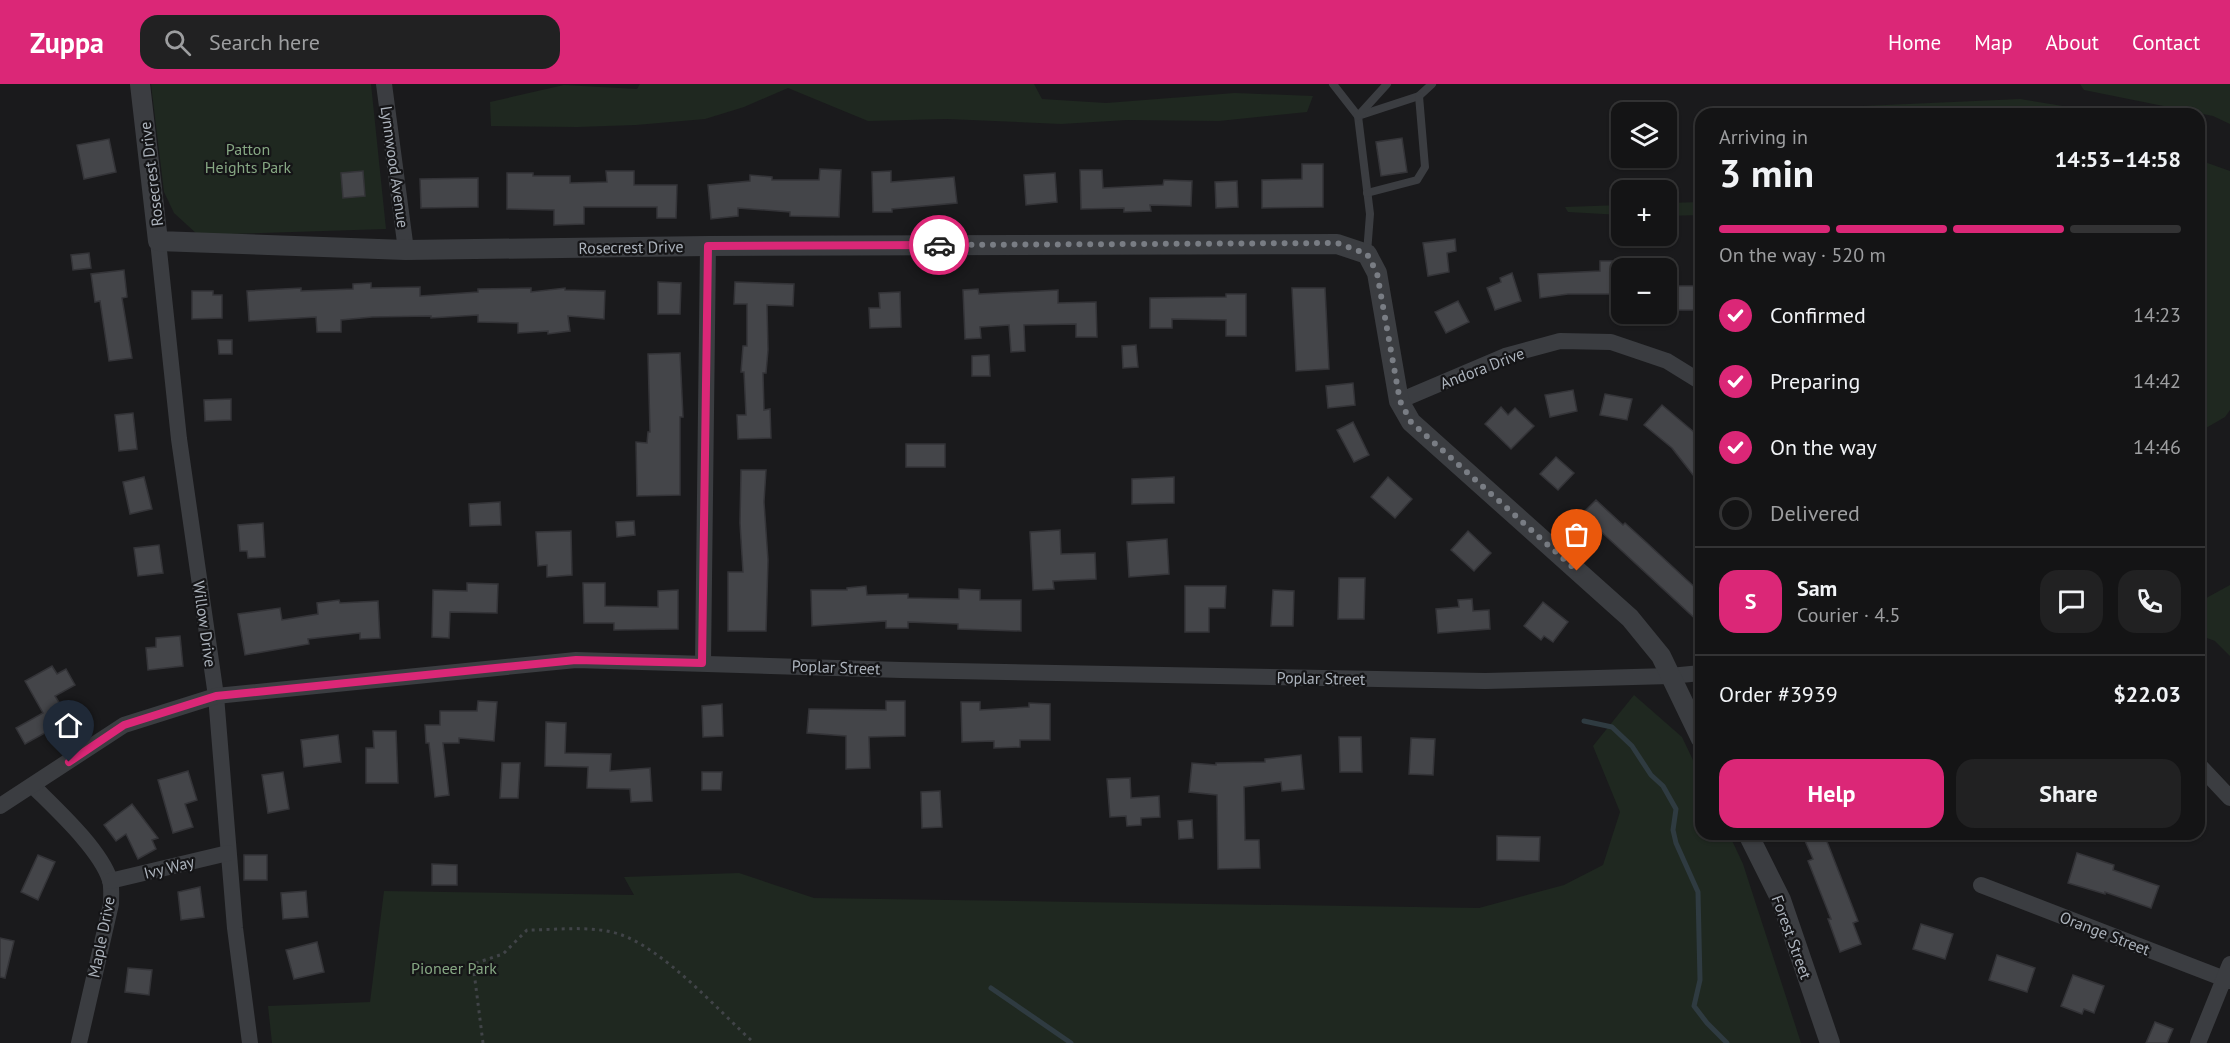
<!DOCTYPE html>
<meta charset="utf-8">
<style>
body{margin:0;font-family:"PT Sans",sans-serif;background:#212122;color:#f1f3f6;height:100vh;display:flex;flex-direction:column;font-size:22px;white-space:nowrap}
*{box-sizing:border-box;margin:0}
p{font-size:20px;color:#9d9ea0}
.icon{flex:none;width:33px;height:33px;fill:none;stroke:currentColor;stroke-width:2;stroke-linecap:round;stroke-linejoin:round}
.map{position:relative;flex:1;overflow:hidden}
.panel{position:absolute;left:1695px;top:24px;width:510px;height:732px;display:flex;flex-direction:column;background:#141415;border-radius:18px;box-shadow:0 2px 4px #0004,0 0 0 2px #333334}
.panel>*{flex:none}
.fabs{position:absolute;left:1611px;top:18px;display:grid;gap:12px}
.fabs a{display:grid;place-items:center;width:66px;height:66px;border-radius:12px;background:#141415;box-shadow:0 2px 4px #0004,0 0 0 2px #333334;font-size:30px}
.pin{position:absolute;display:grid;place-items:center;width:51px;height:51px;color:#fff;margin:-62px -26px;border-radius:50% 50% 50% 0;rotate:-45deg;box-shadow:0 0 6px #0007}
.pin .icon{rotate:45deg}
.courier{position:absolute;display:grid;place-items:center;width:60px;height:60px;margin:-30px;border:4px solid #db2777;border-radius:50%;background:#fff;color:#222;box-shadow:0 2px 8px #0007}
.overview em{font-style:normal;font-weight:800}
.overview div{display:flex;flex-direction:column-reverse}
.overview{display:flex;align-items:center;justify-content:space-between;height:102px;padding:0 24px}
h1{font-size:39px;font-weight:800;line-height:45px}
.bar{display:grid;grid-template-columns:repeat(4,1fr);gap:9px 6px;align-content:center;height:72px;padding:0 24px}
.bar i{height:8px;border-radius:4px;background:#333334}
.bar .on{background:#db2777}
.bar p{grid-column:span 4}
.line{display:flex;align-items:center;gap:15px;padding:0 24px;border-top:2px solid #333334}
.line div{flex:1}
.round{display:grid;place-items:center;flex:none;width:63px;height:63px;border-radius:18px;background:#212122}
ol{padding:0 24px;list-style:none}
li{display:flex;align-items:center;gap:18px;height:66px}
li p{margin-inline-start:auto}
li .icon{padding:6px;border-radius:50%;background:#db2777;color:#fff;stroke-width:4}
li:last-child{color:#9d9ea0}
li i{width:33px;height:33px;border:3px solid #333334;border-radius:50%}
.cta{display:flex;gap:12px;margin-top:auto;padding:12px 24px}
.cta a{flex:1;height:69px;border-radius:18px;background:#db2777;color:#fff;font-size:24px;font-weight:800;line-height:69px;text-align:center}
.cta a+a{background:#212122;color:#f1f3f6}
header{display:flex;align-items:center;gap:36px;box-sizing:border-box;height:84px;padding:0 30px;background:#db2777;color:#fff}
header strong{font-size:28px}
nav{display:flex;gap:33px;margin-inline-start:auto;font-size:21px}
.search{width:420px;height:54px;background:#212122;display:flex;align-items:center;gap:15px;box-sizing:border-box;padding:0 21px;border-radius:18px;color:#9d9ea0;font-size:22px}
.map>svg:first-child{display:block}
.green{fill:#1f2820}
.lines{fill:none;stroke-linecap:round;stroke-linejoin:round}
.stream{stroke:#2f3b41;stroke-width:5}
.building{fill:#444549;stroke:#343438;stroke-width:1.5}
.path{stroke:#414448;stroke-width:3;stroke-dasharray:3 4.5;stroke-linecap:butt}
.service{stroke:#3b3d41;stroke-width:8}
.minor{stroke:#3b3d41;stroke-width:16}
.tertiary{stroke:#3b3d41;stroke-width:20}
.done{stroke:#797d84;stroke-width:6;stroke-dasharray:0 10.8}
.route{stroke:#db2777;stroke-width:8}
.labels{text-anchor:middle;stroke-width:4.5;stroke-linejoin:round;paint-order:stroke}
.park-label{font-size:16px;fill:#86a783;stroke:#151517}
.street-label{font-size:16px;fill:#acb3bc;stroke:#151517}
</style>
<header>
<strong>Zuppa</strong>
<div class="search"><svg class="icon" aria-label="search" viewBox="0 0 24 24"><circle cx="10" cy="10" r="6"/><path d="M15 15l6 6"/></svg>Search here</div>
<nav><a>Home</a><a>Map</a><a>About</a><a>Contact</a></nav>
</header>
<div class="map">
<svg width="2230" height="959" viewBox="0 0 2230 959">
<rect width="100%" height="100%" fill="#1a1a1c"/>
<g class="green">
<polygon points="151,0 371,0 386,145 198,151 174,129 164,108"/>
<polygon points="640,0 1034,0 1042,15 1106,19 1235,9 1313,12 1307,28 1219,37 1127,36 1061,40 947,35 868,37 788,4 744,23 705,35 636,41 577,43 491,42 490,18 564,1 637,5"/>
<polygon points="2080,0 2230,0 2230,40 2213,32 2084,6"/>
<polygon points="2020,15 2081,25 2097,30 1776,30 1773,22 1863,22"/>
<polygon points="2199,76 2230,87 2230,326 2225,333 2199,348 2199,245 2204,228 2199,209"/>
<polygon points="1701,118 1701,131 1667,132 1667,119"/>
<polygon points="1621,121 1621,131 1568,128 1565,123"/>
<polygon points="2230,501 2230,572 2215,557 2199,551 2199,518"/>
<polygon points="1634,611 1682,653 1701,693 1701,750 1729,750 1743,780 1801,959 272,959 268,922 370,918 384,807 634,811 624,793 739,789 814,814 1479,824 1564,801 1603,781 1620,728 1593,662"/>
</g>
<g class="lines">
<g class="stream">
<polyline points="1584,637 1612,643 1632,662 1651,691 1663,702 1676,725 1673,746 1676,759 1698,808 1700,896 1694,922 1707,939 1727,959"/>
<polyline points="991,904 1071,959"/>
</g>
</g>
<g class="building">
<polygon points="1402,54 1407,88 1381,92 1376,58"/>
<polygon points="109,55 116,88 84,95 77,61"/>
<polygon points="1302,80 1323,80 1323,123 1262,124 1262,96 1302,95"/>
<polygon points="820,85 841,86 839,133 790,132 790,128 738,124 738,132 711,135 708,101 750,97 750,91 772,93 772,96 819,96"/>
<polygon points="1080,86 1102,86 1103,104 1163,101 1164,96 1192,97 1191,122 1150,121 1151,127 1124,128 1124,124 1081,125"/>
<polygon points="363,87 365,112 343,114 341,89"/>
<polygon points="606,87 634,87 634,101 677,101 676,134 657,134 657,123 584,123 584,140 554,141 554,126 507,125 507,89 533,89 533,92 570,92 570,99 607,98"/>
<polygon points="891,87 891,98 954,93 957,119 892,125 892,128 873,128 872,88"/>
<polygon points="1055,89 1057,118 1026,121 1024,91"/>
<polygon points="478,94 478,123 421,124 420,95"/>
<polygon points="1237,97 1238,123 1216,124 1215,98"/>
<polygon points="1455,155 1456,167 1447,169 1449,188 1428,192 1423,159"/>
<polygon points="89,169 91,184 73,186 71,171"/>
<polygon points="1600,177 1620,177 1620,210 1568,210 1540,214 1538,190 1600,187"/>
<polygon points="124,186 127,213 122,214 132,274 109,277 100,217 95,218 91,190"/>
<polygon points="1512,189 1521,217 1495,226 1487,204 1501,198 1500,194"/>
<polygon points="658,198 681,199 680,230 658,230"/>
<polygon points="735,198 794,200 793,222 767,221 768,266 766,289 763,289 764,326 770,325 771,354 738,355 737,331 746,331 744,288 741,288 743,262 747,262 747,220 734,220"/>
<polygon points="371,199 371,204 420,203 420,212 478,208 478,205 531,204 531,208 565,204 565,206 605,207 604,235 568,232 570,247 548,250 548,247 518,249 518,239 478,238 478,231 431,234 431,232 372,233 341,236 341,248 317,248 316,233 249,237 247,207 301,204 301,207 353,205 353,200"/>
<rect x="1678" y="202" width="23" height="24"/>
<polygon points="1292,204 1325,204 1329,285 1296,287"/>
<polygon points="978,205 979,210 1058,206 1058,219 1096,218 1097,253 1076,253 1076,240 1024,241 1025,267 1011,268 1009,241 980,243 981,254 965,255 963,206"/>
<polygon points="192,207 213,207 213,211 222,211 222,234 192,235"/>
<polygon points="900,208 901,243 870,244 869,224 880,224 879,209"/>
<polygon points="1226,210 1246,210 1246,252 1226,252 1226,236 1172,235 1172,244 1150,244 1150,214 1226,213"/>
<polygon points="1458,217 1469,238 1446,249 1435,228"/>
<polygon points="218,256 232,256 232,270 219,270"/>
<polygon points="1136,261 1138,283 1123,284 1122,262"/>
<polygon points="680,269 683,333 680,333 680,411 637,412 636,358 647,359 648,348 650,348 648,270"/>
<polygon points="989,271 990,292 972,292 972,272"/>
<polygon points="1353,299 1355,321 1328,324 1326,302"/>
<polygon points="1573,306 1577,327 1550,333 1545,311"/>
<polygon points="1605,310 1632,315 1627,336 1600,331"/>
<polygon points="231,315 231,336 205,337 204,316"/>
<polygon points="1662,321 1701,354 1701,401 1672,364 1644,341"/>
<polygon points="1501,323 1508,331 1515,324 1534,342 1511,365 1485,340"/>
<polygon points="133,329 137,365 119,367 115,331"/>
<polygon points="1353,338 1369,371 1354,378 1337,346"/>
<rect x="906" y="360" width="39" height="23"/>
<polygon points="1556,373 1574,389 1558,406 1540,390"/>
<polygon points="741,386 766,386 764,418 768,476 766,547 728,547 728,488 743,488 740,439"/>
<polygon points="144,393 152,425 130,430 123,398"/>
<polygon points="1174,393 1174,419 1132,420 1132,395"/>
<polygon points="1388,393 1412,415 1395,434 1371,413"/>
<polygon points="1596,416 1623,441 1625,439 1647,459 1701,509 1701,540 1582,430"/>
<polygon points="500,418 501,441 470,442 469,420"/>
<polygon points="634,437 635,451 617,453 616,438"/>
<polygon points="263,439 265,473 248,474 247,467 240,467 238,441"/>
<polygon points="1060,446 1061,470 1095,469 1096,495 1053,497 1054,505 1033,506 1030,448"/>
<polygon points="571,447 572,491 547,493 547,481 538,482 536,448"/>
<polygon points="1468,447 1491,469 1474,487 1451,466"/>
<polygon points="1167,455 1169,490 1129,493 1127,458"/>
<polygon points="159,461 163,489 138,492 134,464"/>
<polygon points="1339,494 1365,494 1364,535 1338,535"/>
<polygon points="467,499 498,500 497,529 450,528 449,554 432,553 433,506 467,507"/>
<polygon points="583,499 605,499 605,522 658,523 658,507 678,506 678,545 614,546 614,539 584,539"/>
<polygon points="866,502 867,511 908,510 908,514 959,515 959,505 980,506 980,516 1021,516 1021,547 958,545 958,540 908,538 908,544 886,544 886,537 812,542 811,506 847,506 847,504"/>
<polygon points="1185,502 1226,502 1225,524 1209,524 1209,548 1185,548"/>
<polygon points="1273,506 1294,507 1293,542 1271,542"/>
<polygon points="1472,515 1473,527 1489,526 1490,545 1438,549 1436,525 1459,523 1458,516"/>
<polygon points="339,516 340,519 378,517 380,554 360,555 360,549 308,555 309,560 245,571 238,530 280,524 282,536 318,530 317,519"/>
<polygon points="1543,518 1568,538 1553,558 1544,552 1541,556 1524,542"/>
<polygon points="180,552 183,582 148,586 146,564 156,563 156,554"/>
<polygon points="52,582 57,590 66,585 75,601 55,612 60,620 52,624 61,640 25,660 16,644 43,629 25,597"/>
<polygon points="478,617 497,618 494,657 459,654 459,659 443,659 449,711 435,713 429,659 426,659 425,641 440,641 440,627 477,627"/>
<polygon points="886,617 905,617 905,652 869,653 870,684 846,685 846,652 807,649 809,625 886,626"/>
<polygon points="961,618 980,618 980,626 1029,623 1029,619 1050,620 1050,656 1020,656 1020,663 994,664 994,657 962,658"/>
<polygon points="722,620 723,652 703,653 702,622"/>
<polygon points="546,638 566,639 565,669 611,670 610,687 650,684 652,717 631,718 630,705 587,704 588,683 545,682"/>
<polygon points="373,647 396,647 398,699 366,699 366,664 374,664"/>
<polygon points="338,651 341,678 304,683 301,656"/>
<polygon points="1339,653 1361,653 1362,688 1340,688"/>
<polygon points="1411,654 1435,655 1433,691 1409,690"/>
<polygon points="1301,671 1304,705 1282,707 1281,698 1244,703 1245,756 1259,756 1260,784 1218,785 1217,711 1189,708 1192,679 1216,681 1216,679 1265,678 1265,675"/>
<polygon points="502,679 520,679 518,714 500,714"/>
<polygon points="188,687 197,716 185,720 193,743 173,749 158,696"/>
<polygon points="283,688 289,725 268,729 262,691"/>
<polygon points="702,688 722,688 721,706 702,706"/>
<polygon points="1130,694 1131,714 1159,712 1160,733 1141,734 1141,741 1127,742 1126,732 1110,733 1107,695"/>
<polygon points="940,707 942,743 922,744 921,708"/>
<polygon points="132,720 158,754 152,756 156,765 138,775 126,750 116,757 104,741"/>
<polygon points="1192,736 1193,754 1179,755 1178,737"/>
<polygon points="1802,750 1824,750 1858,837 1853,839 1861,860 1840,868 1828,835 1831,835 1808,777 1813,775"/>
<polygon points="1497,752 1540,753 1539,777 1497,776"/>
<polygon points="2077,769 2114,781 2113,786 2159,802 2151,824 2105,808 2105,810 2068,799"/>
<polygon points="38,771 55,778 38,816 21,808"/>
<rect x="244" y="771" width="23" height="25"/>
<polygon points="432,780 457,781 457,801 432,801"/>
<polygon points="200,803 204,833 181,836 178,808"/>
<polygon points="306,807 308,833 283,835 281,809"/>
<polygon points="1921,840 1953,850 1945,875 1913,865"/>
<polygon points="0,854 14,857 5,894 0,893"/>
<polygon points="317,858 324,888 294,895 286,866"/>
<polygon points="1997,871 2035,884 2027,908 1989,896"/>
<polygon points="128,884 152,886 149,911 125,908"/>
<polygon points="2073,891 2104,902 2094,929 2084,925 2082,930 2061,922"/>
<polygon points="2155,938 2173,945 2167,959 2146,959"/>
</g>
<g class="lines">
<path class="path" d="M 483,959 L 473,880 L 503,870 L 527,846 C 557,846 590,841 619,850 C 664,865 718,926 754,959"/>
<g class="service">
<polyline points="1333,0 1358,32 1370,130 1367,169"/>
<polyline points="1358,32 1419,12 1432,0"/>
<polyline points="1358,32 1387,0"/>
<polyline points="1367,109 1417,96 1425,83 1419,12"/>
</g>
<g class="minor">
<polyline points="384,0 406,166"/>
<polyline points="158,157 179,355 216,612 235,844 250,959"/>
<polyline points="1399,317 1505,272 1560,257 1611,258 1667,277 1701,298"/>
<polyline points="703,579 708,162"/>
<polyline points="2199,681 2230,714"/>
<path d="M 33,702 C 56,725 100,765 110,796 C 112,803 111,812 111,820 L 79,959"/>
<polyline points="0,722 124,641 216,612 576,576 901,586 1485,597 1670,592 1701,589"/>
<polyline points="110,797 228,769"/>
<polyline points="1981,801 2230,897"/>
<polyline points="2198,959 2230,880"/>
</g>
<g class="tertiary">
<polyline points="140,0 158,157 406,166 708,162 1337,160 1367,170 1377,189 1399,317 1411,338 1630,534 1661,572 1701,655"/>
<polyline points="1748,750 1781,816 1830,959"/>
</g>
</g>
<g class="lines">
<polyline class="done" points="939,161 1337,159 1367,170 1377,189 1400,317 1411,338 1577,487"/>
<polyline class="route" points="69,678 124,641 216,612 576,576 702,579 708,162 939,161"/>
</g>
<g class="labels">
<g class="park-label">
<text x="248" y="71">Patton<tspan x="248" dy="18">Heights Park</tspan></text>
<text x="454" y="890">Pioneer Park</text>
</g>
<g class="street-label">
<text transform="translate(395 83) rotate(82)" y="6">Lynnwood Avenue</text>
<text transform="translate(151 90) rotate(-97)" y="6">Rosecrest Drive</text>
<text transform="translate(631 163) rotate(-1)" y="6">Rosecrest Drive</text>
<text transform="translate(1482 284) rotate(-21)" y="6">Andora Drive</text>
<text transform="translate(205 540) rotate(82)" y="6">Willow Drive</text>
<text transform="translate(836 583) rotate(2)" y="6">Poplar Street</text>
<text transform="translate(1321 594) rotate(1)" y="6">Poplar Street</text>
<text transform="translate(169 783) rotate(-14)" y="6">Ivy Way</text>
<text transform="translate(2105 849) rotate(21)" y="6">Orange Street</text>
<text transform="translate(101 853) rotate(-79)" y="6">Maple Drive</text>
<text transform="translate(1792 853) rotate(70)" y="6">Forest Street</text>
</g>
</g>
</svg>
<div class="fabs">
<a><svg class="icon" aria-label="layers" viewBox="0 0 24 24"><path d="M12 4l9 5-9 5-9-5zM3 14l9 5 9-5"/></svg></a>
<a>+</a>
<a>−</a>
</div>
<div class="pin" style="left:1577px;top:487px;background:#ea580c"><svg class="icon" aria-label="bag" viewBox="0 0 24 24"><path d="M5 8h14l-1 12H6zM9 8a3 3 0 0 1 6 0"/></svg></div>
<div class="pin" style="left:69px;top:678px;background:#1f2937"><svg class="icon" aria-label="home" viewBox="0 0 24 24"><path d="M3 11l9-7 9 7M6 9v11h12V9"/></svg></div>
<div class="courier" style="left:939px;top:161px"><svg class="icon" aria-label="car" viewBox="0 0 24 24"><path d="M5 17H2v-5l4-1 3-4h7l3 4 3 1v5h-3M9 17h6M6 11h13"/><circle cx="7" cy="17" r="2"/><circle cx="17" cy="17" r="2"/></svg></div>
<section class="panel">
<div class="overview"><div><h1>3 min</h1><p>Arriving in</p></div><em>14:53–14:58</em></div>
<div class="bar"><i class="on"></i><i class="on"></i><i class="on"></i><i></i><p>On the way · 520 m</p></div>
<ol>
<li><svg class="icon" aria-label="check" viewBox="0 0 24 24"><path d="M5 12l5 5 9-10"/></svg>Confirmed<p>14:23</p></li>
<li><svg class="icon" aria-label="check" viewBox="0 0 24 24"><path d="M5 12l5 5 9-10"/></svg>Preparing<p>14:42</p></li>
<li><svg class="icon" aria-label="check" viewBox="0 0 24 24"><path d="M5 12l5 5 9-10"/></svg>On the way<p>14:46</p></li>
<li><i></i>Delivered</li>
</ol>
<div class="line" style="height:108px"><b class="round" style="background:#db2777;color:#fff">S</b><div><b>Sam</b><p>Courier · 4.5</p></div><a class="round"><svg class="icon" aria-label="chat" viewBox="0 0 24 24"><path d="M4 5h16v11H9l-5 4z"/></svg></a><a class="round"><svg class="icon" aria-label="phone" viewBox="0 0 24 24"><path d="M5 4h4l2 5-3 2q2 4 5 5l2-3 5 2v4C11 20 4 13 5 4z"/></svg></a></div>
<div class="line" style="height:78px"><div>Order #3939</div><b>$22.03</b></div>
<div class="cta"><a>Help</a><a>Share</a></div>
</section>
</div>
